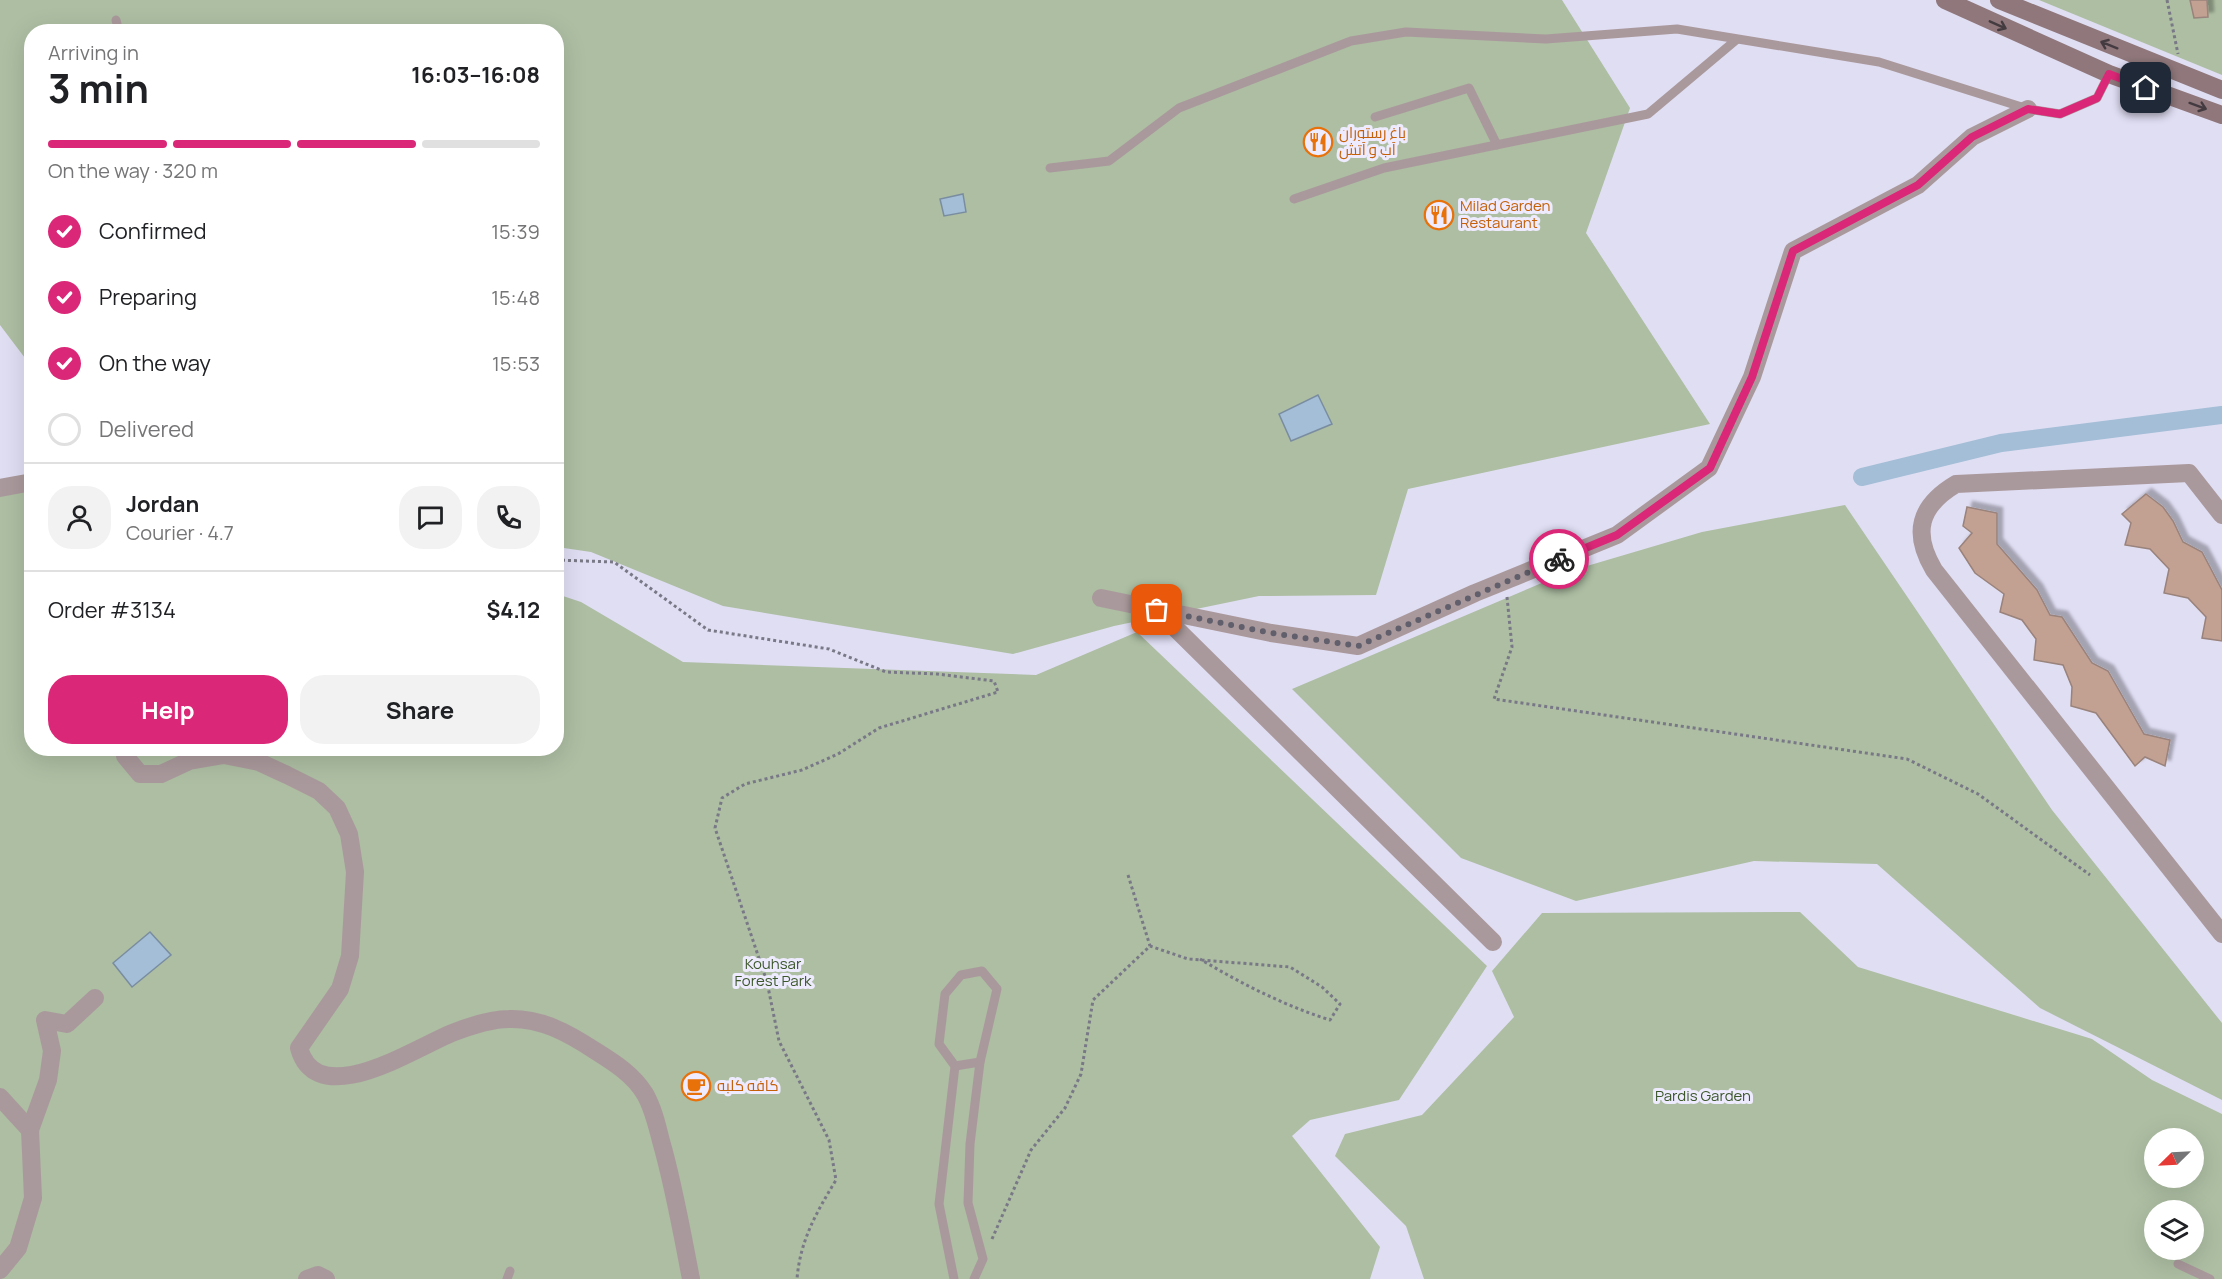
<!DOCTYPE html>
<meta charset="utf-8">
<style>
body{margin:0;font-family:Manrope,Cairo,sans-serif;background:#f2f2f2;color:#202124;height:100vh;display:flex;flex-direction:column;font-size:22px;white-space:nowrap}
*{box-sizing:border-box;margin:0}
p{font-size:20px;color:#757577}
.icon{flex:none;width:33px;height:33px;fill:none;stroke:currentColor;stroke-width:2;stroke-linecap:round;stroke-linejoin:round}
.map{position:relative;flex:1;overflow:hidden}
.panel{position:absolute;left:24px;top:24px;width:540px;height:732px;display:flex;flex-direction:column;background:#fff;border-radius:24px;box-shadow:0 6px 24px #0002}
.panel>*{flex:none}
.needle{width:39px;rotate:246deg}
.tools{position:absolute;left:2144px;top:1128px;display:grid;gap:12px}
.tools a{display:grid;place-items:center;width:60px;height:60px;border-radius:50%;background:#fff;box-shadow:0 6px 24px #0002;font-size:30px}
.pin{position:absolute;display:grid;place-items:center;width:51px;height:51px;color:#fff;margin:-26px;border-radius:12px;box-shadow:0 3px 9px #0006}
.courier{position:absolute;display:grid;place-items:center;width:60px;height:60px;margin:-30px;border:4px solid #db2777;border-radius:50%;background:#fff;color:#222;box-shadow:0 2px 8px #0007}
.headline em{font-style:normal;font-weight:700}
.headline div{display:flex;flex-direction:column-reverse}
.headline{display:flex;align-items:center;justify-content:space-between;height:102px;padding:0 24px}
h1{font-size:39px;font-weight:700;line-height:45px}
.bar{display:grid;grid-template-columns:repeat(4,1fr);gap:9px 6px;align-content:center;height:72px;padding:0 24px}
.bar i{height:8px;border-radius:4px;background:#e0e0e0}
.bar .active{background:#db2777}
.bar p{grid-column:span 4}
.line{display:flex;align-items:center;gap:15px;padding:0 24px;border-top:2px solid #e0e0e0}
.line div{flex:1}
.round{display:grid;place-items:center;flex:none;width:63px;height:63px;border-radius:24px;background:#f2f2f2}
ol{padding:0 24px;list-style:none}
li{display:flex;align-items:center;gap:18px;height:66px}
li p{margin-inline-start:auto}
li .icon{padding:6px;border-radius:50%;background:#db2777;color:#fff;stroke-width:4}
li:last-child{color:#757577}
li i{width:33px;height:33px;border:3px solid #e0e0e0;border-radius:50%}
.primary-button{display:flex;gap:12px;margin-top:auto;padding:12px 24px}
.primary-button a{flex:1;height:69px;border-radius:24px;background:#db2777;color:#fff;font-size:24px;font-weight:700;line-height:69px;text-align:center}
.primary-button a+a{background:#f2f2f2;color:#202124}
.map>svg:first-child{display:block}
.green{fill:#adbea3;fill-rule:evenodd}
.water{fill:#a3bed6;stroke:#7a8da0;stroke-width:1.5}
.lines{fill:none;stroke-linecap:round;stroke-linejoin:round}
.canal{stroke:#a3bed6;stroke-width:18}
.building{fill:#c2a092;stroke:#99837b;stroke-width:1.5;filter:url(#shadow)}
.path{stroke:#797886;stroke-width:3;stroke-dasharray:3 3;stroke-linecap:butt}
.lane{stroke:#aa999c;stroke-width:9}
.street{stroke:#aa999c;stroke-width:18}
.secondary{stroke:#8f777b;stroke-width:18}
.oneway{stroke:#443b41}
.done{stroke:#605f6b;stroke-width:6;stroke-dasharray:0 10.8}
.route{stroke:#db2777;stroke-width:8}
.labels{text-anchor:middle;stroke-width:6;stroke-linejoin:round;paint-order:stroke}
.food-label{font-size:15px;fill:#c56008;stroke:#edebfd;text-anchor:start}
.park-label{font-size:15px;fill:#3c572a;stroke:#edebfd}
</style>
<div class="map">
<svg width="2222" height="1279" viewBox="0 0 2222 1279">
<defs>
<filter id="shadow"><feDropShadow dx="5.5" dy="-5.5" stdDeviation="1.5" flood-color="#0004"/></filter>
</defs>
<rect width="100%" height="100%" fill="#e0def3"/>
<g class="green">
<polygon points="0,0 1562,0 1630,108 1586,233 1710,424 1408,489 1376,595 1259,596 1114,626 1013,654 723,606 591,552 557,547 556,32 32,32 31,366 0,325"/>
<polygon points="2039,0 2222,0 2222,75"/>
<polygon points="31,482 32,748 556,748 557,594 581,602 683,662 1036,675 1137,632 1487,966 1399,1100 1310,1120 1292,1136 1380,1247 1370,1279 0,1279 0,488"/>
<polygon points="1845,505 2052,810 2222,1023 2222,1100 2040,1008 1877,864 1754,861 1576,901 1461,858 1292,689 1570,571 1702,532"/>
<path d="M 1800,912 L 1858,967 L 2092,1039 L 2152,1080 L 2222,1114 L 2222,1279 L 1424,1279 L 1406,1226 L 1335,1156 L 1345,1134 L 1422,1115 L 1514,1017 L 1492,971 L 1542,913 ZM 2154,1138 L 2193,1138 L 2193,1178 L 2154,1178 ZM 2154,1210 L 2193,1210 L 2193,1250 L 2154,1250 Z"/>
</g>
<g class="water">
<polygon points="963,194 966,212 944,216 940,199"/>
<polygon points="1318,395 1332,424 1291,441 1279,414"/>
<polygon points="150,932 171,955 132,987 113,963"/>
</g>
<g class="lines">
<polyline class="canal" points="1862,477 2001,443 2222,415"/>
</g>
<g class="building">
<polygon points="2190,0 2207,0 2208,17 2194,18"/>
<polygon points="2146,494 2163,507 2173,521 2183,542 2202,552 2222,590 2222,641 2202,638 2206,617 2188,598 2164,593 2169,569 2150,549 2125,545 2131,523 2122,514"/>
<polygon points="1967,507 1997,513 1997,544 2037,590 2050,615 2062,617 2092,663 2108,671 2144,734 2170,740 2165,766 2145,757 2135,766 2096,713 2071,706 2072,687 2063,665 2034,660 2036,639 2022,620 2000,612 2004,594 1975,573 1959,548 1972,533 1963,526"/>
</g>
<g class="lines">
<g class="path">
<polyline points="2167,0 2178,54"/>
<path d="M 556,560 L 614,562 L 708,630 L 829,649 L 886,672 L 937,674 L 994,681 L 998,692 L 879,728 L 838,754 L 802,770 L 745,784 L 722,798 L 715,828 L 767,982 L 779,1041 L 829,1140 L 836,1180 C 816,1213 800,1241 797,1279"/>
<polyline points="1507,597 1512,647 1494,699 1907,759 1978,794 2090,875"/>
<polyline points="1128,875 1150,946"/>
<path d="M 992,1239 L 1031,1150 L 1065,1108 L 1081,1074 L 1093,1000 L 1150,946 L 1188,959 L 1290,967 L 1322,987 L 1340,1004 L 1330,1020 C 1283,1005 1242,984 1200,959"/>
</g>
<g class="lane">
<polyline points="116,20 119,32"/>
<polyline points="1375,117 1469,88 1497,145"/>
<polyline points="1050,168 1109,161 1179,108 1351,41 1406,32 1546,39 1677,29 1879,62 2028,109 2060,114 2097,98 2109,74"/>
<polyline points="1294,199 1384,168 1648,114 1736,40"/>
<polyline points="955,1066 980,1062"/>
<polyline points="2178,1264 2210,1279"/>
<polyline points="507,1279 510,1271"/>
<polyline points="954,1279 939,1204 955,1066 939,1044 945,994 961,975 982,971 997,989 980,1062 970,1144 968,1203 983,1259 974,1279"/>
</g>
<g class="street">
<polyline points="0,488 32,482"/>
<path d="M 2222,515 L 2189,473 L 1956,484 C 1919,506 1912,533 1934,570 L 2222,934"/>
<polyline points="1101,598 1271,633 1358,646 1475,593 1617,535 1709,468 1752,377 1793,251 1918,185 1972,137 2028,109"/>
<polyline points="1157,610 1493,942"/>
<path d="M 125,748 L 125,756 L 140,774 L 161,774 L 189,761 L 224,755 L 259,762 L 287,775 L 319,791 L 337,808 L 349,834 L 355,872 L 350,956 L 340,989 L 299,1048 C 317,1113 415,1048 452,1033 C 470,1026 490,1019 509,1019 C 541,1018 568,1033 594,1050 C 613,1062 633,1074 645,1094 C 653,1108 657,1125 661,1141 C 674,1186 682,1233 691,1279"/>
<polyline points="0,1097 30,1130 33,1198 18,1248 0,1270"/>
<polyline points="30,1130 48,1080 52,1051 45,1020 67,1024 95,998"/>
<polyline points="307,1279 318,1275 326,1279"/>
</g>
<g class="secondary">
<polyline points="1945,0 2109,74 2222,115"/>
<polyline points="1999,0 2222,90"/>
</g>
</g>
<defs><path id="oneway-shaft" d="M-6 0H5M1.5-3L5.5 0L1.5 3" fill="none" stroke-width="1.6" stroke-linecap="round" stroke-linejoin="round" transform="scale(1.5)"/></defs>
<g class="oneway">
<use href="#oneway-shaft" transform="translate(1998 25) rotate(24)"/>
<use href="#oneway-shaft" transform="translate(2109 45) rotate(-158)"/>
<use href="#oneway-shaft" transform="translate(2198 106) rotate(20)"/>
</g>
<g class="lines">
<polyline class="done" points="1157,610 1271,633 1358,646 1559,559"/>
<polyline class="route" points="1559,559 1617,535 1710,468 1752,377 1793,251 1918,185 1972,137 2028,109 2060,114 2097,98 2109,74 2146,88"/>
</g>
<defs>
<g id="restaurant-ring" transform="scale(1.5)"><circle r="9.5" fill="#edebfd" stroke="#e8710a" stroke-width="1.5"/><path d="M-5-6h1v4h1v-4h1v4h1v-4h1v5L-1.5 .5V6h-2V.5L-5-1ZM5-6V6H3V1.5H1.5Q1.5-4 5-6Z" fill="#e8710a"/></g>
<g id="cafe-ring" transform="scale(1.5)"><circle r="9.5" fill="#edebfd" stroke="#e8710a" stroke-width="1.5"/><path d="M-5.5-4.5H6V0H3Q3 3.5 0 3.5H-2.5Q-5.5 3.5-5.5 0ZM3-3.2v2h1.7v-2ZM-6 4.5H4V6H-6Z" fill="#e8710a"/></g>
</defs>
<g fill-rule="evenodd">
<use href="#restaurant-ring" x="1318" y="142"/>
<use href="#restaurant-ring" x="1439" y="215"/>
<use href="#cafe-ring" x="696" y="1086"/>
</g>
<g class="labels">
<g class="food-label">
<text x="1339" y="138">باغ رستوران<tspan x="1339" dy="17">آب و آتش</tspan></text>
<text x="1460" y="211">Milad Garden<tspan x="1460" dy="17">Restaurant</tspan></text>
<text x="717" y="1091">کافه کلبه</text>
</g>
<g class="park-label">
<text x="773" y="969">Kouhsar<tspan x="773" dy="17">Forest Park</tspan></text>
<text x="1703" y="1101">Pardis Garden</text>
</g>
</g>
</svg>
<div class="tools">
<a><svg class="needle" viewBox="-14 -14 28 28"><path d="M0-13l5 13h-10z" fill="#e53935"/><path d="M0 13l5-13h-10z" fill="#757577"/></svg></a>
<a><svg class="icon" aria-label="layers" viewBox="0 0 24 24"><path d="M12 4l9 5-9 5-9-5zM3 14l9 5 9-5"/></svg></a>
</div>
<div class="pin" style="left:1157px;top:610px;background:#ea580c"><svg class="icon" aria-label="bag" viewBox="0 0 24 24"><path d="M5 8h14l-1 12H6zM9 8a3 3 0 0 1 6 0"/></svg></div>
<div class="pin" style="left:2146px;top:88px;background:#1f2937"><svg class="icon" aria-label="home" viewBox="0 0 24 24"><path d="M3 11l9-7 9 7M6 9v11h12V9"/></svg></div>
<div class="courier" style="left:1559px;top:559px"><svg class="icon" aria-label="bike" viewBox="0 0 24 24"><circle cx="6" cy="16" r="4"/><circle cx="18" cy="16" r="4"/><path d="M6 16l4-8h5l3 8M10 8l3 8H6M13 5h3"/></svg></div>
<section class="panel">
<div class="headline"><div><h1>3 min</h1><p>Arriving in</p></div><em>16:03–16:08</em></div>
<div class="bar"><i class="active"></i><i class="active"></i><i class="active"></i><i></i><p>On the way · 320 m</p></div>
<ol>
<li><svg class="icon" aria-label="check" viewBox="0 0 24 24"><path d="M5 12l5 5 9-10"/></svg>Confirmed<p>15:39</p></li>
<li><svg class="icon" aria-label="check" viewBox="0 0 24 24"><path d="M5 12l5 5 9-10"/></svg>Preparing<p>15:48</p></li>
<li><svg class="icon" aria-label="check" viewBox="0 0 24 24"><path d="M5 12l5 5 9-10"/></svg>On the way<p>15:53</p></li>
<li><i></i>Delivered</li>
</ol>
<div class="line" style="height:108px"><a class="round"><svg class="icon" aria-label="person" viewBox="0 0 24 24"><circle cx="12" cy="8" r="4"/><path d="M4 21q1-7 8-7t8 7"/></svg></a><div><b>Jordan</b><p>Courier · 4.7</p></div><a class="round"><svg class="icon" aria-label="chat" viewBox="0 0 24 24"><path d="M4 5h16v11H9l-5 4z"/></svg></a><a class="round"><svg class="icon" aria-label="phone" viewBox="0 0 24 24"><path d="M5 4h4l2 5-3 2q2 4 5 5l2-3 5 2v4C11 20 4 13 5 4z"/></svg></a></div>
<div class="line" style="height:78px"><div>Order #3134</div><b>$4.12</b></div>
<div class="primary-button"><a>Help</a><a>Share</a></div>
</section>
</div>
